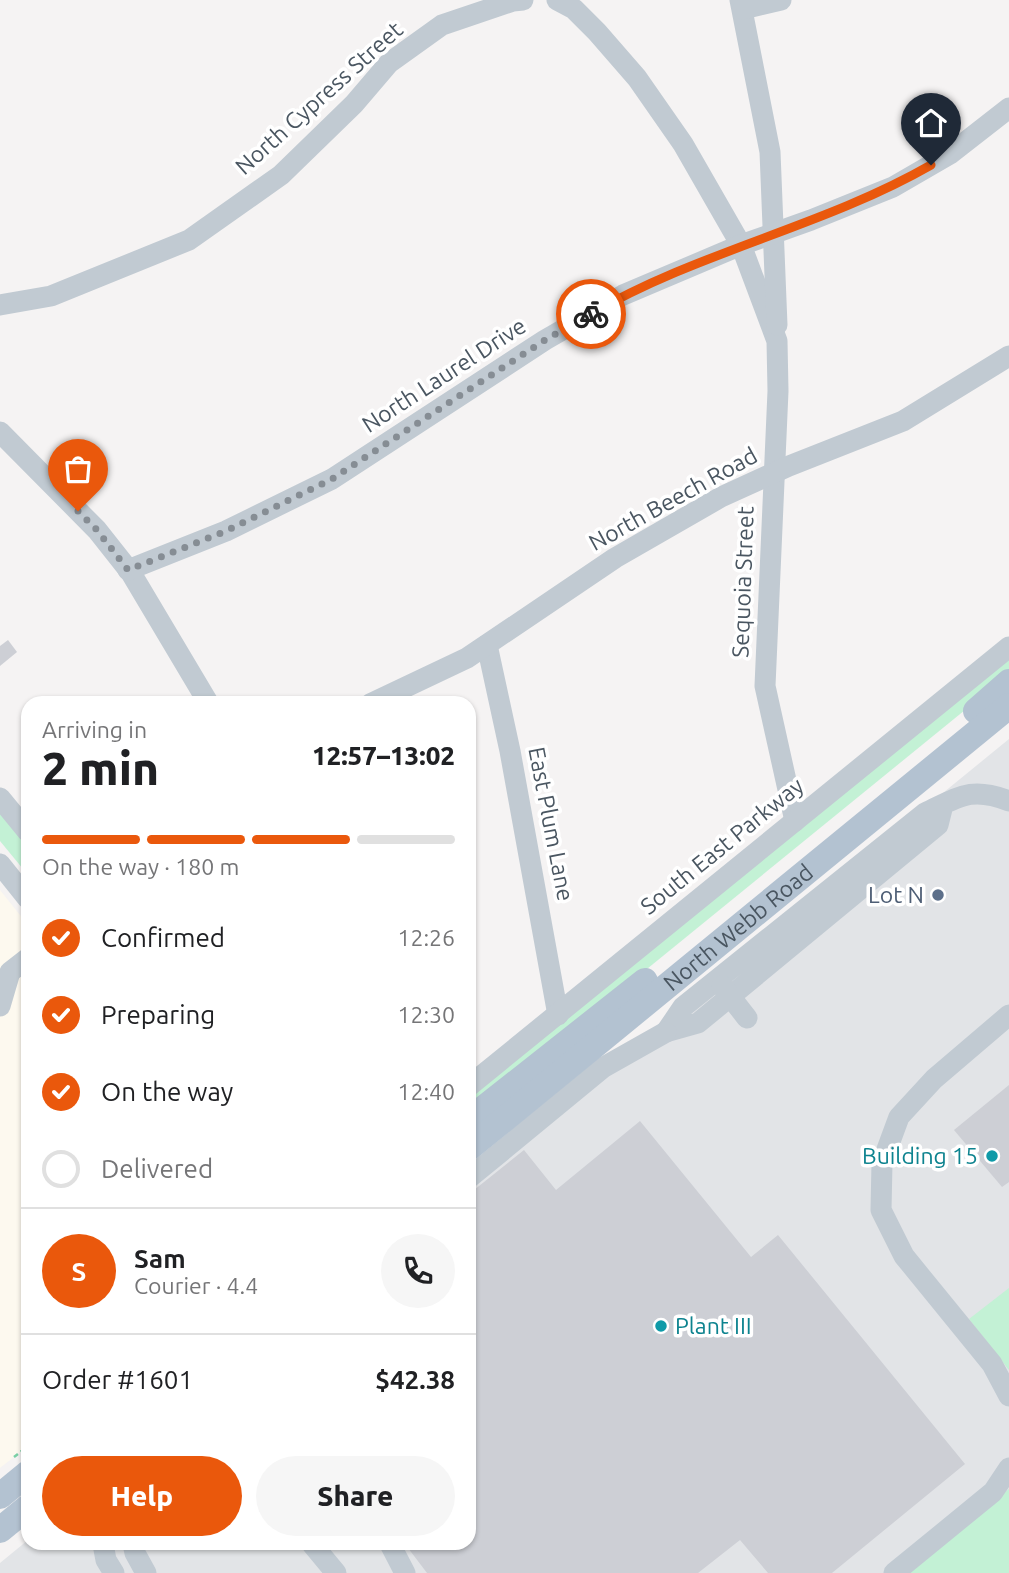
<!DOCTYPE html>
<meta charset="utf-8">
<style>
body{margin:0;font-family:Ubuntu,sans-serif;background:#f6f6f6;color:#202124;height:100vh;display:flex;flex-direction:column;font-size:26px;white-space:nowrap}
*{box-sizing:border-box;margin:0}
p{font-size:23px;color:#757577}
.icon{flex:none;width:38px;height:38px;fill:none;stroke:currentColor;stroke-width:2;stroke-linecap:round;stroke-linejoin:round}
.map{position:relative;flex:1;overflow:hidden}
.drawer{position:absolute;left:21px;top:696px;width:455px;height:854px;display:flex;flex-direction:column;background:#fff;border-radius:21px;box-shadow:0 2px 5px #0004}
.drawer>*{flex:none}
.pin{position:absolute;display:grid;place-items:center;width:60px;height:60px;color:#fff;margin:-72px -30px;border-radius:50% 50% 50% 0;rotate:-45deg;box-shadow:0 0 7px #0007}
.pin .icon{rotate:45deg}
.courier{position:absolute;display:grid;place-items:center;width:70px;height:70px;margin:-35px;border:5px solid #ea580c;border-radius:50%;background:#fff;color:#222;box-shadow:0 2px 9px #0007}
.headline em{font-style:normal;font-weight:800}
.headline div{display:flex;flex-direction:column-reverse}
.headline{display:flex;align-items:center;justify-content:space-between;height:119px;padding:0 21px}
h1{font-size:46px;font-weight:800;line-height:52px}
.bar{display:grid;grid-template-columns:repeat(4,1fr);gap:10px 7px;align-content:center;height:84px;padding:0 21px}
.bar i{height:9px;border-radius:5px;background:#e0e0e0}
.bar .on{background:#ea580c}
.bar p{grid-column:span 4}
.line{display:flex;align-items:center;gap:18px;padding:0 21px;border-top:2px solid #e0e0e0}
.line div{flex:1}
.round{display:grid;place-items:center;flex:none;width:74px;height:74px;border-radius:37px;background:#f6f6f6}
ol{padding:0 21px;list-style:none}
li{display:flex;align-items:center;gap:21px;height:77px}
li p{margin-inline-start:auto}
li .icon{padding:7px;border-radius:50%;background:#ea580c;color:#fff;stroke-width:4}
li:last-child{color:#757577}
li i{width:38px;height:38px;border:4px solid #e0e0e0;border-radius:50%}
.action{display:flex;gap:14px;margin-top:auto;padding:14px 21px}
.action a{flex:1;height:80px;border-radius:42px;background:#ea580c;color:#fff;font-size:28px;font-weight:800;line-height:80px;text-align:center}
.action a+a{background:#f6f6f6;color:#202124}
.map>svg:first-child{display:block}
.commercial{fill:#fdf9ef}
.airport{fill:#e2e4e7}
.green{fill:#c3f1d5}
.building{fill:#cdcfd5}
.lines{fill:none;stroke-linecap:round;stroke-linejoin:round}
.path{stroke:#7ad0a6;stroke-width:2.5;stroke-dasharray:5 3.5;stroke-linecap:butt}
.minor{stroke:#c1cad2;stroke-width:21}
.major{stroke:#b3c2d1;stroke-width:26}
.done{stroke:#868d94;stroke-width:7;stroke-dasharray:0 12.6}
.route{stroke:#ea580c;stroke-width:9}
.service-dot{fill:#5c6f8a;stroke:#fff;stroke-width:2.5}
.culture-dot{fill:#0f9aa8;stroke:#fff;stroke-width:2.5}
.labels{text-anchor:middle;stroke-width:7;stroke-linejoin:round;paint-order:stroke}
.street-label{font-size:23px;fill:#4a5661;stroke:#fff}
.service-label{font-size:23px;fill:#4e5e75;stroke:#fff;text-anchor:end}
.culture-label{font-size:23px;fill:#0d838f;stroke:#fff;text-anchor:end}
</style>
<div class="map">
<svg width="1009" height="1573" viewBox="0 0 1009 1573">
<rect width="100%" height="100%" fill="#f5f3f3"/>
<polygon class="commercial" points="0,890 28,925 28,1446 0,1468"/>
<polygon class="airport" points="1009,739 1009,1573 0,1573 0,1563 28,1540 28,1544 469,1544 469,1180"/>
<g class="green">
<polygon points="1009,650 1009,671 965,710 556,1043 469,1109 469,1095"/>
<polygon points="0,805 28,840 28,875 0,841"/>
<polygon points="1009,1288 1009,1370 969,1319"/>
<polygon points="1009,1489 1009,1573 906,1573"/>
</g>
<g class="building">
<polygon points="8,640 17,652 0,666 0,646"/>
<polygon points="1009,1085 1009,1182 1002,1187 954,1130"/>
<polygon points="640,1121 751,1257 778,1235 965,1464 832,1573 768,1573 740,1540 698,1573 427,1573 405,1544 469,1544 469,1194 524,1150 556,1190"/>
</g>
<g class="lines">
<polyline class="path" points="14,1457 28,1446"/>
<g class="minor">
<polyline points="557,0 574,9 597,32 637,78 683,144 741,245 777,341 778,391 765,686 795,821"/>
<polyline points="740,0 770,152 777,325"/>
<polyline points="743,9 781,0"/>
<polyline points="0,305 51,296 189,240 281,175 354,104 389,63 442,25 513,1 523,0"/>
<polyline points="0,432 97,530 131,573 209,704"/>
<polyline points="128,570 226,531 332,479 545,340 623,295 741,245 811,220 893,187 950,154 1009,108"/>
<polyline points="487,645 510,751 558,1015"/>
<polyline points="370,704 467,658 615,558 721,497 789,466 903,421 1009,356"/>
<polyline points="0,798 28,832"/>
<path d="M 943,805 L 938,825 L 698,1023 L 666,1032 L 683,1007 L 925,813 C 959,797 971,786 1009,801"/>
<polyline points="0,864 28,899"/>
<polyline points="722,986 747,1018"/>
<polyline points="0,1006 10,972 28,958"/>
<polyline points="1009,1015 934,1079 899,1117 882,1163 881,1210 904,1256 992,1364 1009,1396"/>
<polyline points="469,1086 1009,647"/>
<polyline points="469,1178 604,1067 666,1032"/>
<polyline points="103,1544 106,1560 114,1573"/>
<polyline points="133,1544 135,1553 146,1573"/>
<polyline points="312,1544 336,1573"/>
<polyline points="390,1544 405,1573"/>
<polyline points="894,1573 993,1492 1009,1468"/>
</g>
<g class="major">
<polyline points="976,711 1009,682"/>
<polyline points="469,1120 645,981"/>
<path id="s1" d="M 469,1148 L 1009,706"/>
<polyline points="0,1496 28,1473"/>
<polyline points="0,1530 28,1507"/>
</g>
</g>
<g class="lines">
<polyline class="done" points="78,511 97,530 128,570 226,531 332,479 545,340 591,314"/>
<path class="route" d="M 591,314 C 699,251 823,227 931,165"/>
</g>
<circle class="service-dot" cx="938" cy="895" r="7"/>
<g class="culture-dot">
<circle cx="992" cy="1156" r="7"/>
<circle cx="661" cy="1326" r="7"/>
</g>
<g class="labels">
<g class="street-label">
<text transform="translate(319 98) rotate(-42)" y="8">North Cypress Street</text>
<text transform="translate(444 375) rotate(-33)" y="8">North Laurel Drive</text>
<text transform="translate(673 499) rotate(-29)" y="8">North Beech Road</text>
<text transform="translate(743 582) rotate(-88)" y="8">Sequoia Street</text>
<text transform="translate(551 824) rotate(79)" y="8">East Plum Lane</text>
<text transform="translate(722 846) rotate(-39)" y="8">South East Parkway</text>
<text dy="8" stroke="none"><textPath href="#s1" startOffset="348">North Webb Road</textPath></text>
</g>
<g class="service-label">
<text x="924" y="903">Lot N</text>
</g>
<g class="culture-label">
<text x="978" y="1164">Building 15</text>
<text x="675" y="1334" text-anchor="start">Plant III</text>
</g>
</g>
</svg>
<div class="pin" style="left:78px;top:511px;background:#ea580c"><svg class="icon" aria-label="bag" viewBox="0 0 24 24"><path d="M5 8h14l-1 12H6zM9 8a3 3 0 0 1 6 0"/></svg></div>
<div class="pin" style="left:931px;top:165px;background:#1f2937"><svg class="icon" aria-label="home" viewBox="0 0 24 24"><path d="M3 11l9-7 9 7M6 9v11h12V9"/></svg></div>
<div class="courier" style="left:591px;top:314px"><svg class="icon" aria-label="bike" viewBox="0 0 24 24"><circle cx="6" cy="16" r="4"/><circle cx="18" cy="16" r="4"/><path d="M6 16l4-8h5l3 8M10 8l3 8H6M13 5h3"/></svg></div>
<section class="drawer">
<div class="headline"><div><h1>2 min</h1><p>Arriving in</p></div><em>12:57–13:02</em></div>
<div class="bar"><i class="on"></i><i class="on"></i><i class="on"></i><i></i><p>On the way · 180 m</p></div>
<ol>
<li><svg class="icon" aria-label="check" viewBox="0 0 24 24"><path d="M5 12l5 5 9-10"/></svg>Confirmed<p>12:26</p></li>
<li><svg class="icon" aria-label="check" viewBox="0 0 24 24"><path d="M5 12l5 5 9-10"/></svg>Preparing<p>12:30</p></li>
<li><svg class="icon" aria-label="check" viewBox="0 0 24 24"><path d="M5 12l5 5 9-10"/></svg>On the way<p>12:40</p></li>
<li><i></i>Delivered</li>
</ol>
<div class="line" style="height:126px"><b class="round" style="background:#ea580c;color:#fff">S</b><div><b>Sam</b><p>Courier · 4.4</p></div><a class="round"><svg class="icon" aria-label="phone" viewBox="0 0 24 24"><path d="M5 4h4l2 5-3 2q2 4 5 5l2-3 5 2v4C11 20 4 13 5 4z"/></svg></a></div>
<div class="line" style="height:91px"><div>Order #1601</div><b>$42.38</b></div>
<div class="action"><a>Help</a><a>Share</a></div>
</section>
</div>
